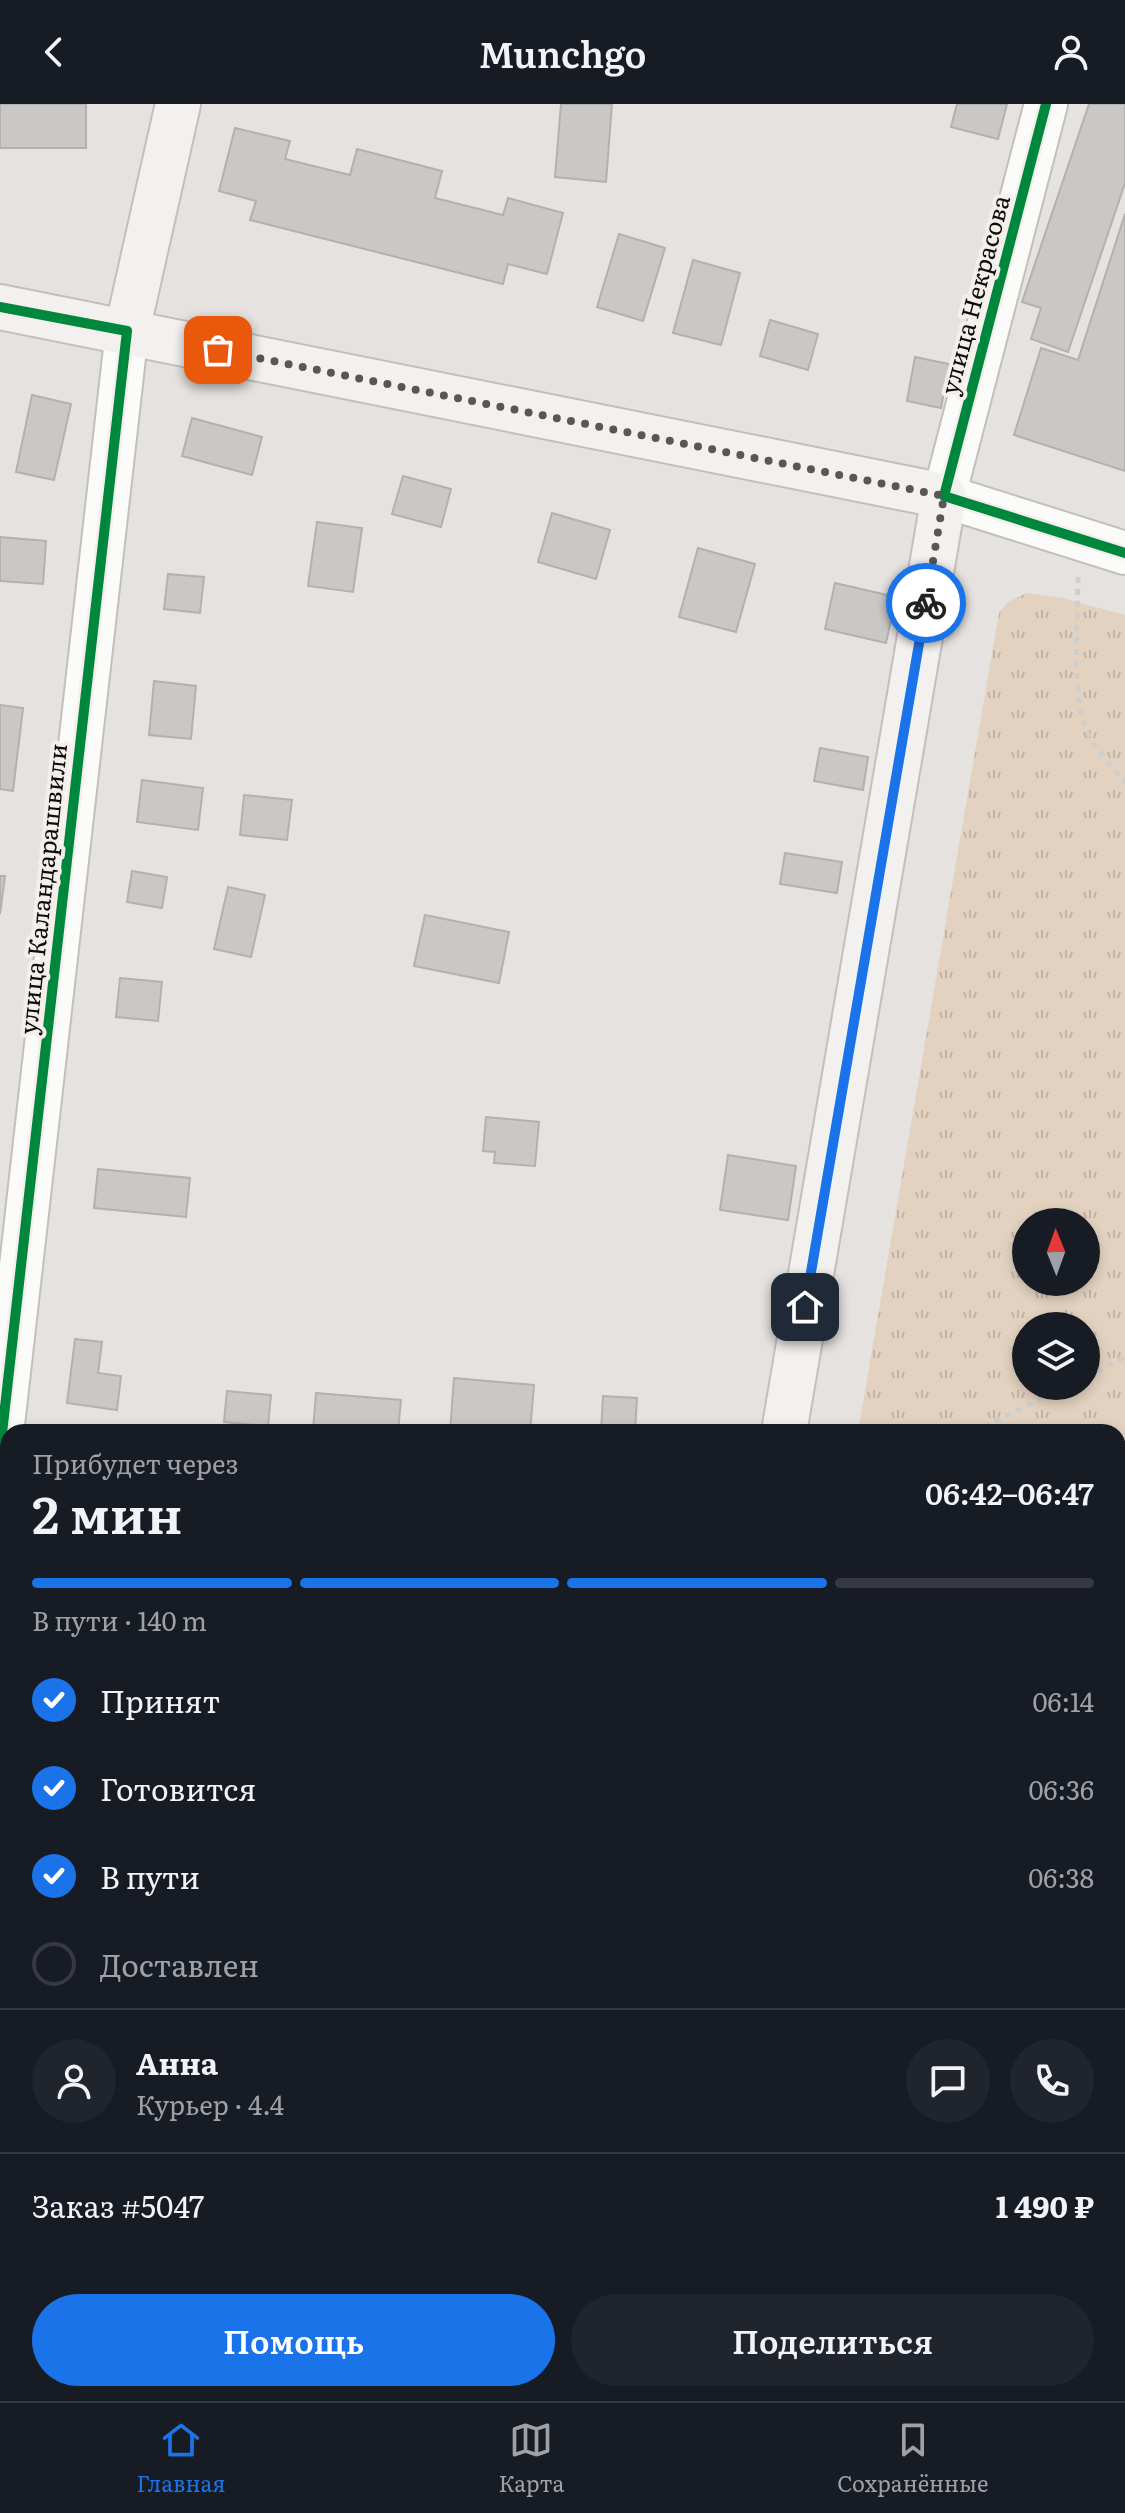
<!DOCTYPE html>
<html lang="ru">
<meta charset="utf-8">
<style>
body{margin:0;font-family:Literata,serif;background:#20242c;color:#f1f3f6;height:100vh;display:flex;flex-direction:column;font-size:30px;white-space:nowrap}
*{box-sizing:border-box;margin:0}
p{font-size:26px;color:#9ea1a6}
.icon{flex:none;width:44px;height:44px;fill:none;stroke:currentColor;stroke-width:2;stroke-linecap:round;stroke-linejoin:round}
.map{position:relative;flex:1;overflow:hidden}
.drawer{position:absolute;left:0px;top:1320px;width:1126px;height:978px;display:flex;flex-direction:column;background:#171b24;border-radius:24px 24px 0 0;box-shadow:0 4px 12px #0003}
.drawer>*{flex:none}
.needle{width:52px;rotate:359deg}
.buttons{position:absolute;left:1012px;top:1104px;display:grid;gap:16px}
.buttons a{display:grid;place-items:center;width:88px;height:88px;border-radius:50%;background:#171b24;box-shadow:0 4px 12px #0003;font-size:40px}
.pin{position:absolute;display:grid;place-items:center;width:68px;height:68px;color:#fff;margin:-34px;border-radius:16px;box-shadow:0 4px 12px #0006}
.courier{position:absolute;display:grid;place-items:center;width:80px;height:80px;margin:-40px;border:6px solid #1a73e8;border-radius:50%;background:#fff;color:#222;box-shadow:0 2px 10px #0007}
.head em{font-style:normal;font-weight:600}
.head div{display:flex;flex-direction:column-reverse}
.head{display:flex;align-items:center;justify-content:space-between;height:136px;padding:0 32px}
h1{font-size:52px;font-weight:600;line-height:60px}
.bar{display:grid;grid-template-columns:repeat(4,1fr);gap:12px 8px;align-content:center;height:96px;padding:0 32px}
.bar i{height:10px;border-radius:6px;background:#363941}
.bar .active{background:#1a73e8}
.bar p{grid-column:span 4}
.line{display:flex;align-items:center;gap:20px;padding:0 32px;border-top:2px solid #363941}
.line div{flex:1}
.round{display:grid;place-items:center;flex:none;width:84px;height:84px;border-radius:42px;background:#20242c}
ol{padding:0 32px;list-style:none}
li{display:flex;align-items:center;gap:24px;height:88px}
li p{margin-inline-start:auto}
li .icon{padding:8px;border-radius:50%;background:#1a73e8;color:#fff;stroke-width:4}
li:last-child{color:#9ea1a6}
li i{width:44px;height:44px;border:4px solid #363941;border-radius:50%}
.button{display:flex;gap:16px;margin-top:auto;padding:16px 32px}
.button a{flex:1;height:92px;border-radius:48px;background:#1a73e8;color:#fff;font-size:32px;font-weight:600;line-height:92px;text-align:center}
.button a+a{background:#20242c;color:#f1f3f6}
header{display:flex;justify-content:space-between;align-items:center;height:104px;padding:0 32px;background:#171b24;font-size:36px;font-weight:600}
.tabs{display:flex;justify-content:space-around;align-items:center;height:112px;border-top:2px solid #363941;background:#171b24;font-size:22px;color:#9ea1a6}
.tabs a{display:grid;justify-items:center;gap:4px}
.tabs .active{color:#1a73e8}
.map>svg:first-child{display:block}
.grass{fill:url(#grass-dots)}
.park{fill:url(#park-tufts);fill-rule:evenodd}
.building{fill:#cac8c6;stroke:#b3b1af;stroke-width:2}
.lines{fill:none;stroke-linecap:round;stroke-linejoin:round}
.lane-casing{stroke:#c2c0be;stroke-width:24}
.street-casing{stroke:#c2c0be;stroke-width:46}
.secondary-casing{stroke:#c2c0be;stroke-width:48}
.path{stroke:#cececd;stroke-width:5;stroke-dasharray:6 6;stroke-linecap:butt}
.lane{stroke:#fbfbfa;stroke-width:20}
.street{stroke:#fbfbfa;stroke-width:42}
.secondary{stroke:#f3f1ef;stroke-width:44}
.cycleway-casing{stroke:#f4efeb;stroke-width:15}
.cycleway{stroke:#00873e;stroke-width:10}
.done{stroke:#595655;stroke-width:8;stroke-dasharray:0 14.4}
.route{stroke:#1a73e8;stroke-width:10}
.labels{text-anchor:middle;stroke-width:8;stroke-linejoin:round;paint-order:stroke}
.street-label{font-size:24px;fill:#0d0b0a;stroke:#f4efeb}
</style>
<header><svg class="icon" aria-label="back" viewBox="0 0 24 24"><path d="M15 5l-7 7 7 7"/></svg>Munchgo<svg class="icon" aria-label="person" viewBox="0 0 24 24"><circle cx="12" cy="8" r="4"/><path d="M4 21q1-7 8-7t8 7"/></svg></header>
<div class="map">
<svg width="1125" height="2297" viewBox="0 0 1125 2297">
<defs>
<pattern id="grass-dots" width="8" height="8" patternUnits="userSpaceOnUse" patternTransform="scale(2)"><rect width="8" height="8" fill="#e3d2c0"/><path d="M2 2h.1M6 6h.1" fill="none" stroke="#c2b3a4" stroke-width="1.8" stroke-linecap="round"/></pattern>
<pattern id="park-tufts" width="24" height="20" patternUnits="userSpaceOnUse" patternTransform="scale(2)"><rect width="24" height="20" fill="#e3d2c0"/><path d="M3 7l-1-3M5 7V3M7 7l1-3M15 17l-1-3M17 17v-4M19 17l1-3" fill="none" stroke="#c2b3a4"/></pattern>
</defs>
<rect width="100%" height="100%" fill="#e5e2df"/>
<polygon class="grass" points="229,2290 574,2290 573,2297 228,2297"/>
<path class="park" d="M 1027,489 L 1062,494 L 1125,511 L 1125,1414 L 1118,1413 L 1118,1328 L 858,1328 L 999,509 L 1008,498 ZM 1026,1118 L 1086,1118 L 1086,1178 L 1026,1178 ZM 1026,1222 L 1086,1222 L 1086,1282 L 1026,1282 Z"/>
<g class="building">
<rect x="0" y="0" width="86" height="44"/>
<polygon points="561,0 612,0 606,78 555,73"/>
<polygon points="957,0 1007,0 998,35 951,23"/>
<polygon points="1089,0 1125,0 1125,79 1068,248 1031,235 1041,204 1022,198"/>
<polygon points="235,24 290,37 285,55 350,71 357,45 442,67 435,94 503,111 508,94 563,109 547,170 508,160 503,180 250,116 256,97 219,87"/>
<polygon points="1125,110 1125,367 1014,331 1041,244 1078,256"/>
<polygon points="619,130 665,144 643,217 597,203"/>
<polygon points="693,156 740,169 721,241 673,229"/>
<polygon points="770,216 818,230 808,266 760,252"/>
<polygon points="915,253 949,260 941,304 907,297"/>
<polygon points="32,291 71,300 54,376 16,368"/>
<polygon points="192,314 262,333 252,371 182,352"/>
<polygon points="403,372 451,385 441,423 392,410"/>
<polygon points="552,409 610,426 596,475 538,458"/>
<polygon points="317,418 362,424 353,488 308,482"/>
<polygon points="0,433 46,437 43,480 0,477"/>
<polygon points="698,444 755,460 736,528 679,513"/>
<polygon points="168,470 204,473 200,509 164,505"/>
<polygon points="835,479 896,493 886,539 825,525"/>
<polygon points="154,577 196,582 191,635 149,631"/>
<polygon points="0,601 23,604 13,687 0,685"/>
<polygon points="820,644 868,653 863,686 814,677"/>
<polygon points="142,676 203,684 198,726 137,718"/>
<polygon points="244,691 292,696 287,736 240,731"/>
<polygon points="785,749 842,758 837,789 780,780"/>
<polygon points="132,767 167,773 162,804 127,798"/>
<polygon points="0,772 5,772 0,810"/>
<polygon points="228,783 265,791 251,853 214,845"/>
<polygon points="425,811 509,828 499,879 414,862"/>
<polygon points="120,874 162,878 158,917 116,913"/>
<polygon points="486,1013 539,1018 535,1062 494,1059 495,1048 483,1047"/>
<polygon points="728,1051 796,1062 788,1116 720,1106"/>
<polygon points="98,1065 190,1074 186,1113 94,1104"/>
<polygon points="75,1235 102,1238 98,1269 121,1272 117,1306 67,1299"/>
<polygon points="454,1274 534,1281 530,1328 450,1328"/>
<polygon points="227,1287 271,1291 268,1322 224,1318"/>
<polygon points="316,1289 401,1296 398,1328 313,1326"/>
<polygon points="603,1292 637,1294 635,1328 601,1328"/>
<polygon points="1118,1550 1125,1551 1125,1885 1118,1885"/>
<polygon points="1118,1928 1125,1929 1125,2088 1118,2087"/>
<polygon points="1118,2087 1125,2088 1125,2274 1118,2274"/>
<polygon points="1118,2274 1125,2274 1125,2297 1057,2297 1058,2290 1118,2290"/>
</g>
<g class="lines">
<g class="lane-casing">
<polyline id="lane" points="1118,1455 1125,1456"/>
</g>
<g class="street-casing">
<g id="street">
<polyline points="1046,0 944,392 1125,449"/>
<polyline points="0,1347 127,227"/>
</g>
</g>
<g class="secondary-casing">
<g id="secondary">
<polyline points="0,203 944,392 784,1328"/>
<polyline points="127,227 178,0"/>
<polyline points="0,1356 8,1357"/>
<polyline points="590,2297 590,2290"/>
</g>
</g>
<g class="path">
<path d="M 1078,473 C 1078,514 1071,593 1087,628 C 1096,647 1112,662 1125,678"/>
<polyline points="1086,1273 1125,1253"/>
<polyline points="973,1328 1067,1282"/>
</g>
<use href="#lane" class="lane"/>
<use href="#street" class="street"/>
<use href="#secondary" class="secondary"/>
<g class="cycleway-casing">
<g id="cycleway">
<polyline points="1046,0 944,392 1125,449"/>
<polyline points="0,203 127,227 0,1347"/>
</g>
</g>
<use href="#cycleway" class="cycleway"/>
</g>
<g class="lines">
<polyline class="done" points="218,246 944,392 926,499"/>
<polyline class="route" points="805,1203 926,499"/>
</g>
<g class="labels">
<g class="street-label">
<text transform="translate(976 191) rotate(-75)" y="8">улица Некрасова</text>
<text transform="translate(44 785) rotate(-84)" y="8">улица Каландарашвили</text>
</g>
</g>
</svg>
<div class="buttons">
<a><svg class="needle" viewBox="-14 -14 28 28"><path d="M0-13l5 13h-10z" fill="#e53935"/><path d="M0 13l5-13h-10z" fill="#9ea1a6"/></svg></a>
<a><svg class="icon" aria-label="layers" viewBox="0 0 24 24"><path d="M12 4l9 5-9 5-9-5zM3 14l9 5 9-5"/></svg></a>
</div>
<div class="pin" style="left:218px;top:246px;background:#ea580c"><svg class="icon" aria-label="bag" viewBox="0 0 24 24"><path d="M5 8h14l-1 12H6zM9 8a3 3 0 0 1 6 0"/></svg></div>
<div class="pin" style="left:805px;top:1203px;background:#1f2937"><svg class="icon" aria-label="home" viewBox="0 0 24 24"><path d="M3 11l9-7 9 7M6 9v11h12V9"/></svg></div>
<div class="courier" style="left:926px;top:499px"><svg class="icon" aria-label="bike" viewBox="0 0 24 24"><circle cx="6" cy="16" r="4"/><circle cx="18" cy="16" r="4"/><path d="M6 16l4-8h5l3 8M10 8l3 8H6M13 5h3"/></svg></div>
<section class="drawer">
<div class="head"><div><h1>2 мин</h1><p>Прибудет через</p></div><em>06:42–06:47</em></div>
<div class="bar"><i class="active"></i><i class="active"></i><i class="active"></i><i></i><p>В пути · 140 m</p></div>
<ol>
<li><svg class="icon" aria-label="check" viewBox="0 0 24 24"><path d="M5 12l5 5 9-10"/></svg>Принят<p>06:14</p></li>
<li><svg class="icon" aria-label="check" viewBox="0 0 24 24"><path d="M5 12l5 5 9-10"/></svg>Готовится<p>06:36</p></li>
<li><svg class="icon" aria-label="check" viewBox="0 0 24 24"><path d="M5 12l5 5 9-10"/></svg>В пути<p>06:38</p></li>
<li><i></i>Доставлен</li>
</ol>
<div class="line" style="height:144px"><a class="round"><svg class="icon" aria-label="person" viewBox="0 0 24 24"><circle cx="12" cy="8" r="4"/><path d="M4 21q1-7 8-7t8 7"/></svg></a><div><b>Анна</b><p>Курьер · 4.4</p></div><a class="round"><svg class="icon" aria-label="chat" viewBox="0 0 24 24"><path d="M4 5h16v11H9l-5 4z"/></svg></a><a class="round"><svg class="icon" aria-label="phone" viewBox="0 0 24 24"><path d="M5 4h4l2 5-3 2q2 4 5 5l2-3 5 2v4C11 20 4 13 5 4z"/></svg></a></div>
<div class="line" style="height:104px"><div>Заказ #5047</div><b>1 490 ₽</b></div>
<div class="button"><a>Помощь</a><a>Поделиться</a></div>
</section>
</div>
<nav class="tabs">
<a class="active"><svg class="icon" aria-label="home" viewBox="0 0 24 24"><path d="M3 11l9-7 9 7M6 9v11h12V9"/></svg>Главная</a>
<a><svg class="icon" aria-label="map" viewBox="0 0 24 24"><path d="M3 6l6-2 6 2 6-2v14l-6 2-6-2-6 2zM9 4v14M15 6v14"/></svg>Карта</a>
<a><svg class="icon" aria-label="saved" viewBox="0 0 24 24"><path d="M7 4h10v16l-5-4-5 4z"/></svg>Сохранённые</a>
</nav>
